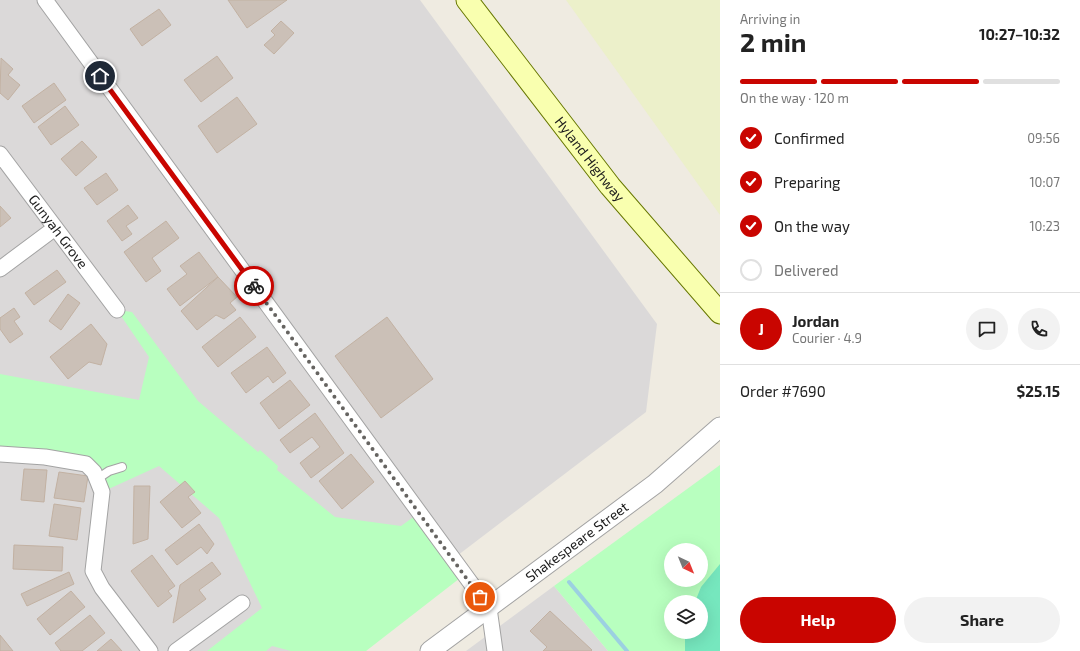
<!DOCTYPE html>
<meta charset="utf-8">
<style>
body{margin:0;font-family:"Exo 2",sans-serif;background:#f2f2f2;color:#222;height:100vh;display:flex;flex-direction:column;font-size:15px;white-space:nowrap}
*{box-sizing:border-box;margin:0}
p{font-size:13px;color:#767676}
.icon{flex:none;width:22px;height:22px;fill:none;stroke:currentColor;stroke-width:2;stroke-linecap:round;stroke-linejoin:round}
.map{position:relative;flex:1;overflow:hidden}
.details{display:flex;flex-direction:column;background:#fff;width:360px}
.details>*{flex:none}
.needle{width:26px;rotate:137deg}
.fabs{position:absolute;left:664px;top:543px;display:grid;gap:8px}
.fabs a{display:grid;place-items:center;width:44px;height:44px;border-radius:50%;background:#fff;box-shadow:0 4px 16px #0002;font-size:20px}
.pin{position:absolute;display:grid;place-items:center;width:34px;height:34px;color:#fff;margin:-17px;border:2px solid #fff;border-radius:50%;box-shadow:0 1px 4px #0007}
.courier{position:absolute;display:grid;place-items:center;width:40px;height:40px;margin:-20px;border:3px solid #c90500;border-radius:50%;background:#fff;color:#222;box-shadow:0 1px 5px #0007}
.overview em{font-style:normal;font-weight:700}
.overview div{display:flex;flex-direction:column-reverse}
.overview{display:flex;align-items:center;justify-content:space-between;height:68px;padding:0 20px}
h1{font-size:26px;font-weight:700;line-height:30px}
.bar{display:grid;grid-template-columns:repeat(4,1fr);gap:6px 4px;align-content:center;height:48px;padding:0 20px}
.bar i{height:5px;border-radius:3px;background:#e0e0e0}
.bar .selected{background:#c90500}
.bar p{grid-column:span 4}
.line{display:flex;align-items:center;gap:10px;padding:0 20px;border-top:1px solid #e0e0e0}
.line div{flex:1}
.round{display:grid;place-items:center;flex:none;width:42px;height:42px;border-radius:21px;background:#f2f2f2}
ol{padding:0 20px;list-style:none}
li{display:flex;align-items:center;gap:12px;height:44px}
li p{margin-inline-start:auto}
li .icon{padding:4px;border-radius:50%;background:#c90500;color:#fff;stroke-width:4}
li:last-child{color:#767676}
li i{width:22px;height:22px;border:2px solid #e0e0e0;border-radius:50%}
.action{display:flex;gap:8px;margin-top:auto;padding:8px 20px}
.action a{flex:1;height:46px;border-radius:24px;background:#c90500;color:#fff;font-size:16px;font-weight:700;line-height:46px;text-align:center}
.action a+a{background:#f2f2f2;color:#222}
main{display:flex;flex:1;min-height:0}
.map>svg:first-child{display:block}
.residential{fill:#dbd9d9}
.farmland{fill:#ecf0ca}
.park{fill:#b8ffbf;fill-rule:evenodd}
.pitch{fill:#76e7be}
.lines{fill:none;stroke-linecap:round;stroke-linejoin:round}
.stream{stroke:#9cd0e1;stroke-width:4}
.building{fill:#cbc0b7;stroke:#c2b1a2}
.service-casing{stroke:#a3a3a3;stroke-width:10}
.minor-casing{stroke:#a3a3a3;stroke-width:17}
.tertiary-casing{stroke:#a3a3a3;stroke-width:21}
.secondary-casing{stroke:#677700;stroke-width:23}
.service{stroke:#fff;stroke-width:8}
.minor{stroke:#fff;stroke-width:15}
.tertiary{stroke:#fff;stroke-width:19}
.secondary{stroke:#f9ffaf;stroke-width:21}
.done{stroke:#666461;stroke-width:4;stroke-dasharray:0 7.2}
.route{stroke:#c90500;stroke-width:5}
.labels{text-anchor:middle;stroke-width:4;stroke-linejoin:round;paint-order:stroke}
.street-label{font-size:14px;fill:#1c1c1c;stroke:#fff}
</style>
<main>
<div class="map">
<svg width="720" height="651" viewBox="0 0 720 651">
<rect width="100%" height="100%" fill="#efebe1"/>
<g class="residential">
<polygon points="0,0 420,0 657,324 646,412 332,651 0,651"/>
<polygon points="554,586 608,651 466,651"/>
</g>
<polygon class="farmland" points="566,0 720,0 720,215"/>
<g class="park">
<polygon points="117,310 132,312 198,401 258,452 260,450 278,466 277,470 335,517 401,526 419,513 464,575 366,651 291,651 272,646 266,651 207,651 262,608 219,518 159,466 102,492 94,472 0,454 0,374 139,400 149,357"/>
<path d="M 720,465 L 720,651 L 608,651 L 554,586 ZM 671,550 L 701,550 L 701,580 L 671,580 ZM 671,602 L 701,602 L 701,632 L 671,632 Z"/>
</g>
<polygon class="pitch" points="720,564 720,651 685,651 685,632 701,632 701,602 695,602 701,587"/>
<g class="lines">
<polyline class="stream" points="569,582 627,651"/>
</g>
<g class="building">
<polygon points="228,0 287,0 247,28"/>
<polygon points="159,9 171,25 142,46 130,29"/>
<polygon points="281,21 294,33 274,54 264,45 275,35 271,31"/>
<polygon points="217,56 233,78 201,102 184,80"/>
<polygon points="1,58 13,69 8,75 20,85 8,100 0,93"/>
<polygon points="54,83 66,100 34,123 22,106"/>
<polygon points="237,97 257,124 217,153 198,126"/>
<polygon points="65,106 79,125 51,145 38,127"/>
<polygon points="82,141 97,157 76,176 61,159"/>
<polygon points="106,173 118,190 97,205 84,188"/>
<polygon points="128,205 138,218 126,226 132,234 122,241 107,221"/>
<polygon points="0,206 11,218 0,227"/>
<polygon points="166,221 179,238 152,258 161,271 146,282 124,252"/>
<polygon points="199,252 218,277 180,306 167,289 187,274 180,266"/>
<polygon points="57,270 66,282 34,305 25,293"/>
<polygon points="218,277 237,297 230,303 236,310 224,319 216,315 197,330 181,311"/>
<polygon points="68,294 80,303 61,330 49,321"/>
<polygon points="14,308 20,317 14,321 23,334 10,343 0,329 0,318"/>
<polygon points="240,317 256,337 218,367 202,347"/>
<polygon points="387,317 433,379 381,418 335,356"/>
<polygon points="91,324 107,344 101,365 89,362 68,379 50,357"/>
<polygon points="267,347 286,373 273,383 268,376 246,393 231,373"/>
<polygon points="290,380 310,405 279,429 260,403"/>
<polygon points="315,413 344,453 311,478 300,463 320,447 312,437 290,453 280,440"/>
<polygon points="351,454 374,482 342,509 319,481"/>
<polygon points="24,469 47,470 44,502 21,500"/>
<polygon points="59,472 88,476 84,502 54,498"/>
<polygon points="185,481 195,492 188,497 201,513 182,528 160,502"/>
<polygon points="134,486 150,486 148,539 133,544"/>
<polygon points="54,504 81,508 77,540 49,536"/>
<polygon points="199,524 214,544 207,554 201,547 177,565 165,550"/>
<polygon points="14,545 63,547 62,571 13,569"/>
<polygon points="152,555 175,586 168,591 172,596 158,607 131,571"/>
<polygon points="212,562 221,574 199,590 206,599 173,623 180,585"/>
<polygon points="69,572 74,584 27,606 21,594"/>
<polygon points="71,591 85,607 50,635 37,619"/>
<polygon points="550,611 592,650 591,651 543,651 547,647 530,631"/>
<polygon points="90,615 105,633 82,651 61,651 55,643"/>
<polygon points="0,635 13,651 0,651"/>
<polygon points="111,639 122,651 97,651"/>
</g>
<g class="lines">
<g class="service-casing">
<polyline id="service" points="97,479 109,471 122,467"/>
</g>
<g class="minor-casing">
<g id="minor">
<polyline points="45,0 489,608 495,651"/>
<path id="s1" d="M 0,154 L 117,310"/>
<polyline points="0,269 55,228"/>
<polyline points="0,454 45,457 86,464 94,472 102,492 93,571 102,588 150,651"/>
<polyline points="176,651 242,603"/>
</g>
</g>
<g class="tertiary-casing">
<g id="tertiary">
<path id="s2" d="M 430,651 L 655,484 L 720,427"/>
</g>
</g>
<g class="secondary-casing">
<g id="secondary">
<path id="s3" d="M 467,0 L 610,186 L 720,313"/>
</g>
</g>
<use href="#service" class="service"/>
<use href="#minor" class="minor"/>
<use href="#tertiary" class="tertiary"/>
<use href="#secondary" class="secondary"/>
</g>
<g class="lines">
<polyline class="done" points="254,286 480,597"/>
<polyline class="route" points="100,76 254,286"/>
</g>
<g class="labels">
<g class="street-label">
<text dy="5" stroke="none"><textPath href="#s3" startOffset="201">Hyland Highway</textPath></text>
<text dy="5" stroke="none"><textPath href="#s1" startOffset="97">Gunyah Grove</textPath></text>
<text dy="5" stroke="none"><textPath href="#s2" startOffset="183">Shakespeare Street</textPath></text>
</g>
</g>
</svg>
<div class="fabs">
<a><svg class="needle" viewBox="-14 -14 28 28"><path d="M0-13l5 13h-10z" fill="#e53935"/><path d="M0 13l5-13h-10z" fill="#767676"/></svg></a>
<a><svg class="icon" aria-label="layers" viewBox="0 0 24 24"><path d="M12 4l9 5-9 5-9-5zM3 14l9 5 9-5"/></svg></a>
</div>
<div class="pin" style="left:480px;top:597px;background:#ea580c"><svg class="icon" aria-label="bag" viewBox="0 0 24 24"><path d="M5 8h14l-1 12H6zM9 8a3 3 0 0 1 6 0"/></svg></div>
<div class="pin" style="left:100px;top:76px;background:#1f2937"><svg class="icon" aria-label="home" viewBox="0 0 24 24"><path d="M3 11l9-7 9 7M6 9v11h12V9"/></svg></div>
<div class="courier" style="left:254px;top:286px"><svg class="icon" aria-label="bike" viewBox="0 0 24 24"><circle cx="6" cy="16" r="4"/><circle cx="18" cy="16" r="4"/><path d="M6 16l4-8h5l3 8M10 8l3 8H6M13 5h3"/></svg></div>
</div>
<section class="details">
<div class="overview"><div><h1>2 min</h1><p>Arriving in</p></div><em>10:27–10:32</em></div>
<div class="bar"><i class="selected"></i><i class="selected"></i><i class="selected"></i><i></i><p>On the way · 120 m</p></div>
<ol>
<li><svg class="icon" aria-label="check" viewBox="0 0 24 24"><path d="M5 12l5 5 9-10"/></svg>Confirmed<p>09:56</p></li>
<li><svg class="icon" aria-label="check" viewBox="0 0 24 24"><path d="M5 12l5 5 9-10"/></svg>Preparing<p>10:07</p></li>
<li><svg class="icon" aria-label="check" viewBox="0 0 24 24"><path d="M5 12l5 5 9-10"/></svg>On the way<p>10:23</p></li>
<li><i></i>Delivered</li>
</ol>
<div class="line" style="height:72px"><b class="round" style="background:#c90500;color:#fff">J</b><div><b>Jordan</b><p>Courier · 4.9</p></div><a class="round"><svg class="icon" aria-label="chat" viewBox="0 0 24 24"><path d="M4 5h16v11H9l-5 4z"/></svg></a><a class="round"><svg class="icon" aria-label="phone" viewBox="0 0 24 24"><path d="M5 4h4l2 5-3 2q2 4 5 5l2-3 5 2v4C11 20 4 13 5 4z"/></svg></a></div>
<div class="line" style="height:52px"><div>Order #7690</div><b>$25.15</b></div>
<div class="action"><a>Help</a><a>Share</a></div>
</section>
</main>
